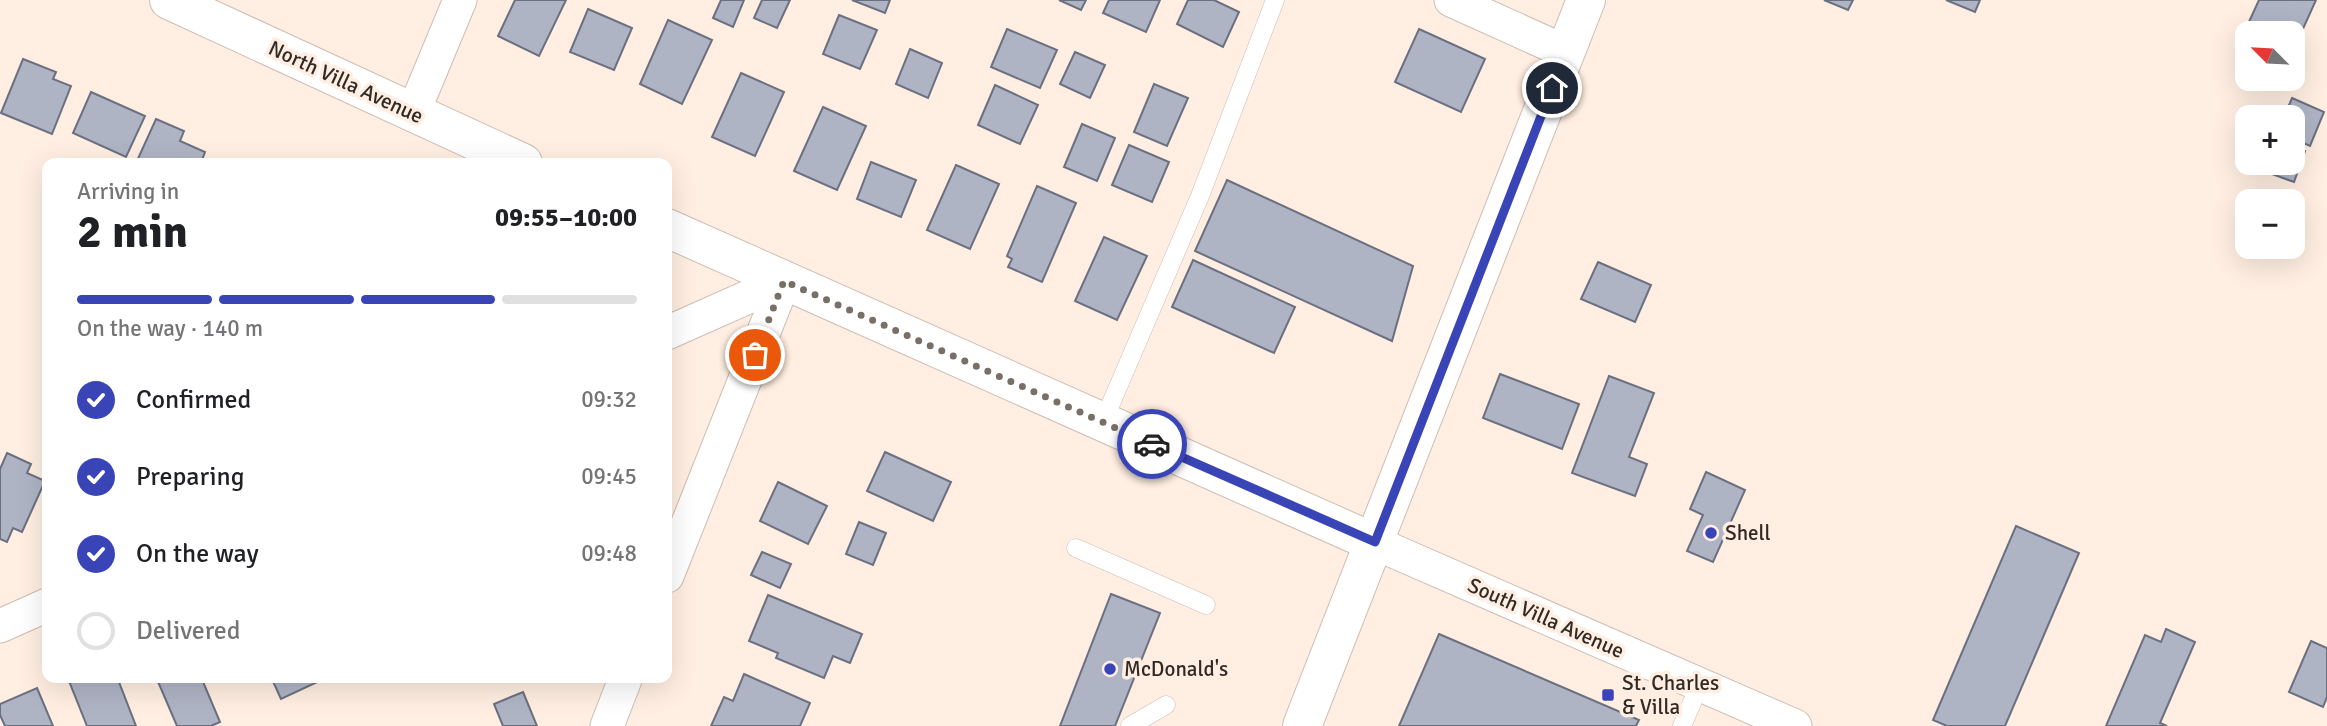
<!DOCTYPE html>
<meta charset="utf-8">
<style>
body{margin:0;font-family:Signika,sans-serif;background:#f6f6f6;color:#202124;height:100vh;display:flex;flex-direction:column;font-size:26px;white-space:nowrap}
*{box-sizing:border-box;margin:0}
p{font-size:23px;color:#757577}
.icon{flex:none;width:38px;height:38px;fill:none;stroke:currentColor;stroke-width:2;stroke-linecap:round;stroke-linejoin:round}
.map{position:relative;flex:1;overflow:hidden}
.side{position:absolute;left:42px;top:158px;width:630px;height:525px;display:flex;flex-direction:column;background:#fff;border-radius:14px;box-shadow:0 7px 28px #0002}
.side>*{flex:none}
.needle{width:46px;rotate:294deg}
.tools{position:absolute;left:2235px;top:21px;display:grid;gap:14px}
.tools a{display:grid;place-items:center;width:70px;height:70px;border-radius:14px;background:#fff;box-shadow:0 7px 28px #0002;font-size:35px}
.pin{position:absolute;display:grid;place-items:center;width:60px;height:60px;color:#fff;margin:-30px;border:4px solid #fff;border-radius:50%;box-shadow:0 2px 7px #0007}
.courier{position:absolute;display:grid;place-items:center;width:70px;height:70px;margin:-35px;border:5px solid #3944b7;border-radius:50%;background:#fff;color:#222;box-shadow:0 2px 9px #0007}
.headline em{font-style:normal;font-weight:800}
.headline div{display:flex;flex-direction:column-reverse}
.headline{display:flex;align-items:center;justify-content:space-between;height:119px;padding:0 35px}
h1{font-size:46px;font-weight:800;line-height:52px}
.bar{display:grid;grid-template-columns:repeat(4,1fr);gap:10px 7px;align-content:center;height:84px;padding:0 35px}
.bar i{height:9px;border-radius:5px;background:#e0e0e0}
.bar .current{background:#3944b7}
.bar p{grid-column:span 4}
ol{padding:0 35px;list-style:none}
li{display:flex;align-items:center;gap:21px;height:77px}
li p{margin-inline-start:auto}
li .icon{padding:7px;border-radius:50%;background:#3944b7;color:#fff;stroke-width:4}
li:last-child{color:#757577}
li i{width:38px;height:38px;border:4px solid #e0e0e0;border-radius:50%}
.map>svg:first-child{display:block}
.building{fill:#afb4c5;stroke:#6b7080;stroke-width:2}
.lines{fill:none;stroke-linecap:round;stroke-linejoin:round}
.service-casing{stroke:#cdbdb1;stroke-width:19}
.minor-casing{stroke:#cdbdb1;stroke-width:35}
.tertiary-casing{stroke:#cdbdb1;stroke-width:40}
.secondary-casing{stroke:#cdbdb1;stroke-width:40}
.service{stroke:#fff;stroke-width:18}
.minor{stroke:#fff;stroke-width:33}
.tertiary{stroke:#fff;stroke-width:38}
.secondary{stroke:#fff;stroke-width:38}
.done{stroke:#786f67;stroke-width:7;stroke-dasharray:0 12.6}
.route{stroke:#3944b7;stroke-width:9}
.poi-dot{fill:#3944b7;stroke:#ffeee1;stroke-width:2.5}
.labels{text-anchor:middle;stroke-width:7;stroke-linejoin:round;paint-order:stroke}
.street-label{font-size:21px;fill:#302a25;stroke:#ffeee1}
.poi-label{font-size:21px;fill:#302a25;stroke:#ffeee1;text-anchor:start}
</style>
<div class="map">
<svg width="2327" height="726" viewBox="0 0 2327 726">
<rect width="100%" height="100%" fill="#ffeee1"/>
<g class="building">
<polygon points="515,0 566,0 539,56 498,36"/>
<polygon points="721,0 744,0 733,27 713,18"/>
<polygon points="762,0 790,0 777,28 754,18"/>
<polygon points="852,0 890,0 885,13"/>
<polygon points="1059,0 1086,0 1081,10"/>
<polygon points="1109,0 1160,0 1146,32 1103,13"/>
<polygon points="1188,0 1214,0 1239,12 1223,47 1177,24"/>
<polygon points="1824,0 1853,0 1848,10"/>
<polygon points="1946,0 1980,0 1975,12"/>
<polygon points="2259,0 2316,0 2292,53 2292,33 2247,33 2247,39 2242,37"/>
<polygon points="588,9 632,28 614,70 570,52"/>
<polygon points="839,15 877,30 860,69 823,54"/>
<polygon points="668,20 712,40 682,104 640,84"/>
<polygon points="1007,29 1057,50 1040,88 991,67"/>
<polygon points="1419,29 1485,59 1461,112 1395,82"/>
<polygon points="910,49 942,63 928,98 896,84"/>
<polygon points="1075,52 1105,65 1090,98 1060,84"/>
<polygon points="23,59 56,72 53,79 71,86 52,134 1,113"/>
<polygon points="741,73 784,92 755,156 712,137"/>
<polygon points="1154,84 1188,98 1167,146 1134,132"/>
<polygon points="995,85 1038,105 1020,144 978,125"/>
<polygon points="91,92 145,116 126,157 73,133"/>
<polygon points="2292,98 2324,112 2310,146 2292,138 2292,117 2284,117"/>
<polygon points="823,107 866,126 837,190 794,171"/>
<polygon points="156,119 184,131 180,141 205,152 201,163 136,163"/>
<polygon points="1082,124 1115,138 1097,181 1064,167"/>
<polygon points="1129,145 1169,162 1152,202 1112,185"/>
<polygon points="2292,146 2305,151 2294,182 2269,173 2272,163 2292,163"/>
<polygon points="871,162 916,180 901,217 857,199"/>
<polygon points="956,165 999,184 970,249 927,230"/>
<polygon points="1227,180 1413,266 1392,341 1195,251"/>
<polygon points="1037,186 1076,203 1042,282 1008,267 1012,259 1007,256"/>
<polygon points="1104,237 1147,256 1117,320 1075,301"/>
<polygon points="1193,260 1295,307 1274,353 1172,307"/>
<polygon points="1598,262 1651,285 1635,322 1581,299"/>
<polygon points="1500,374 1579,404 1562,449 1483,418"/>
<polygon points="1609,376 1654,393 1629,457 1647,464 1635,496 1572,473"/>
<polygon points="885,452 951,482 933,521 867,491"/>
<polygon points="7,453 31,464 27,473 45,481 22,532 13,528 7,542 0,539 0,469"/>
<polygon points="1706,472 1745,490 1713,562 1687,551 1703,515 1690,509"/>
<polygon points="778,482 827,506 808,544 760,521"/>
<polygon points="859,522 886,533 873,565 846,554"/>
<polygon points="2016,526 2079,553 2005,726 1947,726 1933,720"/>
<polygon points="762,552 791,564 780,588 751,575"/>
<polygon points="1111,594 1160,613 1115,726 1060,726"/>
<polygon points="768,595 862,634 850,663 833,656 824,678 776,658 778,653 749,641"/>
<polygon points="2166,629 2195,642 2160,723 2167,726 2106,726 2145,635 2161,642"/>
<polygon points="1439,634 1639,720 1636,726 1399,726"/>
<polygon points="2311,641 2327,648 2327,697 2323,707 2289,692"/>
<polygon points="744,674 810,703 800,726 711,726 724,697 733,701"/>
<polygon points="77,677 117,677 136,726 87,726 69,681"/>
<polygon points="156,677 201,677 220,722 211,726 177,726"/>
<polygon points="271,677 325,677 326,678 281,699"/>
<polygon points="37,688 53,726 5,726 0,715 0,704"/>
<polygon points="523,692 537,726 503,726 494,704"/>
</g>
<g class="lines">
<g class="service-casing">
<g id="service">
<polyline points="1103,422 1200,196 1275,0"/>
<polyline points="1076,548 1206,605"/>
<polyline points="1130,726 1166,705"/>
<polyline points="1682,726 1700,684"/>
</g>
</g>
<g class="minor-casing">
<g id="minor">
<polyline points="1451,0 1566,52"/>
<polyline points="413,113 460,0"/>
<polyline points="667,333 784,281"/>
<polyline points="1375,543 1795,726"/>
<polyline points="667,576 784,281"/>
<polyline points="0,626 47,605"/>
<polyline points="607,726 626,677"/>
</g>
</g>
<g class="tertiary-casing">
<g id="tertiary">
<polyline points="169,0 523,163"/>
<polyline points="667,228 1375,543"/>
</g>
</g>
<g class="secondary-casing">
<polyline id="secondary" points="1302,726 1586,0"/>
</g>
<use href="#service" class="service"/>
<use href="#minor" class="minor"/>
<use href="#tertiary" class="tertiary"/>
<use href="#secondary" class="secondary"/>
</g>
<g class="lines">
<polyline class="done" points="755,355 784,281 1152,444"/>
<polyline class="route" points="1152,444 1375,542 1552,88"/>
</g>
<g class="poi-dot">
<circle cx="1711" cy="533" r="7"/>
<circle cx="1110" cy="669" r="7"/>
<rect x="1601" y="688" width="14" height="14" rx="3.5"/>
</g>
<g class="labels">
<g class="street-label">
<text transform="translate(346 82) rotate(25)" y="7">North Villa Avenue</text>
<text transform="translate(1546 618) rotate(24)" y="7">South Villa Avenue</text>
</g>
<g class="poi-label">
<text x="1725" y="540">Shell</text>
<text x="1124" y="676">McDonald's</text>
<text x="1622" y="690">St. Charles<tspan x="1622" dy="24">&amp; Villa</tspan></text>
</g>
</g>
</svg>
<div class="tools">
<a><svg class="needle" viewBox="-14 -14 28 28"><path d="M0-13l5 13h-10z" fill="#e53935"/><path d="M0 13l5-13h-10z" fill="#757577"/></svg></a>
<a>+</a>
<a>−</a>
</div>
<div class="pin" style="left:755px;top:355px;background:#ea580c"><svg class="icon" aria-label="bag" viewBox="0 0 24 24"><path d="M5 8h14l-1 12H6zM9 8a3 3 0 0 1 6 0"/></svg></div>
<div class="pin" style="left:1552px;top:88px;background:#1f2937"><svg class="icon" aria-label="home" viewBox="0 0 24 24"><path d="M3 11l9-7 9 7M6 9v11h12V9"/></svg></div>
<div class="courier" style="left:1152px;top:444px"><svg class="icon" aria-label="car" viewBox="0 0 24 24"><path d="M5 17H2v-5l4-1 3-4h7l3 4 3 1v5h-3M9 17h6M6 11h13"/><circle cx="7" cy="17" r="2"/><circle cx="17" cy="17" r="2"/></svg></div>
<section class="side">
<div class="headline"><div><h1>2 min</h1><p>Arriving in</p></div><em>09:55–10:00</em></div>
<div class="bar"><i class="current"></i><i class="current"></i><i class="current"></i><i></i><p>On the way · 140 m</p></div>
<ol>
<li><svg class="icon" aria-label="check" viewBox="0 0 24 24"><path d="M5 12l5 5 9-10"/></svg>Confirmed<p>09:32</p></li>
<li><svg class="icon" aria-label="check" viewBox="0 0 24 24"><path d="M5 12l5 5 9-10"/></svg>Preparing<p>09:45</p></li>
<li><svg class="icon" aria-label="check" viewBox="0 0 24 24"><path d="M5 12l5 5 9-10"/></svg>On the way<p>09:48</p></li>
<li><i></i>Delivered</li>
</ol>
</section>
</div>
